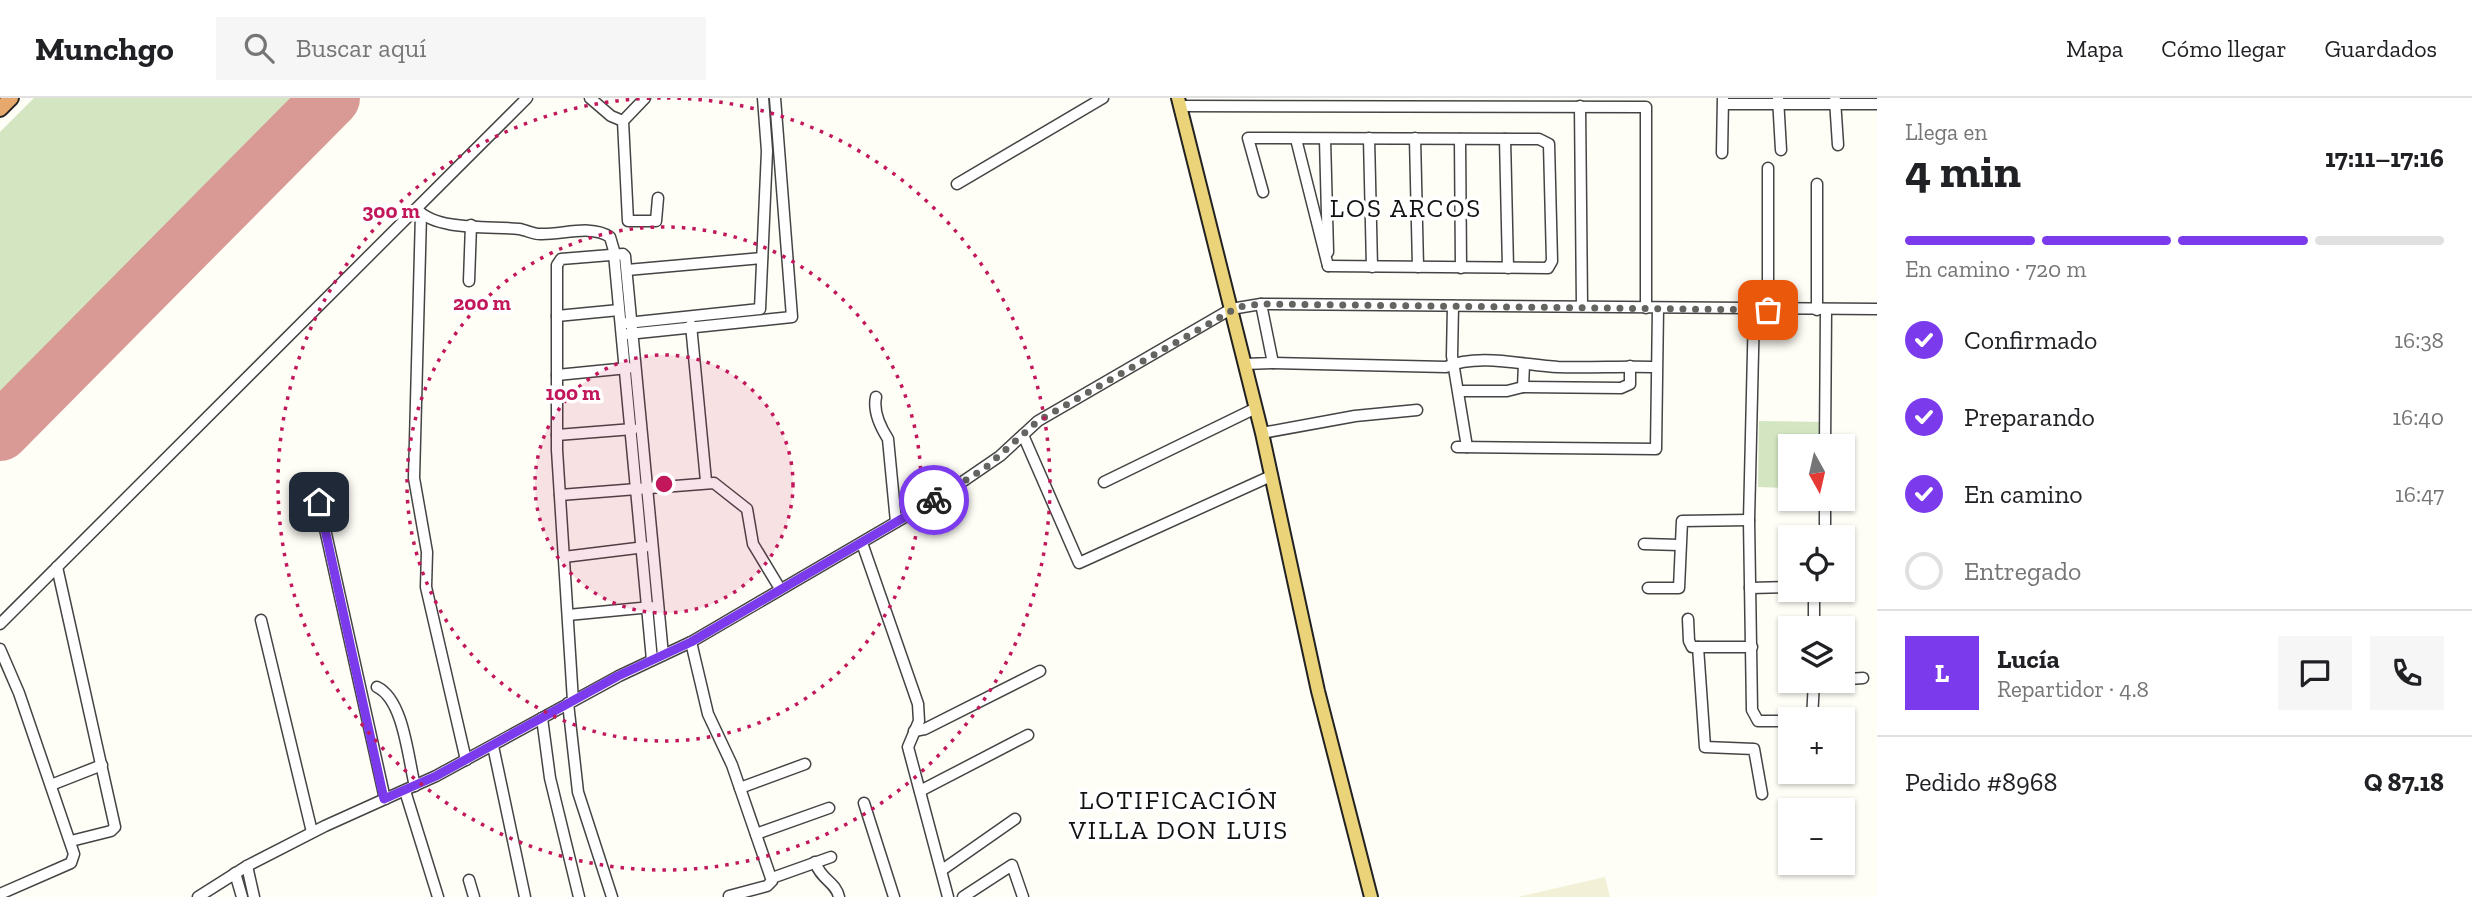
<!DOCTYPE html>
<html lang="es">
<meta charset="utf-8">
<style>
body{margin:0;font-family:"Zilla Slab",serif;background:#f6f6f6;color:#202124;height:100vh;display:flex;flex-direction:column;font-size:26px;white-space:nowrap}
*{box-sizing:border-box;margin:0}
p{font-size:23px;color:#757577}
.icon{flex:none;width:38px;height:38px;fill:none;stroke:currentColor;stroke-width:2;stroke-linecap:round;stroke-linejoin:round}
.map{position:relative;flex:1;overflow:hidden}
.details{display:flex;flex-direction:column;background:#fff;width:595px}
.details>*{flex:none}
.needle{width:46px;rotate:172deg}
.buttons{position:absolute;left:1778px;top:336px;display:grid;gap:14px}
.buttons a{display:grid;place-items:center;width:77px;height:77px;border-radius:0px;background:#fff;box-shadow:0 2px 5px #0004;font-size:35px}
.pin{position:absolute;display:grid;place-items:center;width:60px;height:60px;color:#fff;margin:-30px;border-radius:14px;box-shadow:0 4px 10px #0006}
.courier{position:absolute;display:grid;place-items:center;width:70px;height:70px;margin:-35px;border:5px solid #7c3aed;border-radius:50%;background:#fff;color:#222;box-shadow:0 2px 9px #0007}
.head em{font-style:normal;font-weight:800}
.head div{display:flex;flex-direction:column-reverse}
.head{display:flex;align-items:center;justify-content:space-between;height:119px;padding:0 28px}
h1{font-size:46px;font-weight:800;line-height:52px}
.bar{display:grid;grid-template-columns:repeat(4,1fr);gap:10px 7px;align-content:center;height:84px;padding:0 28px}
.bar i{height:9px;border-radius:5px;background:#e0e0e0}
.bar .on{background:#7c3aed}
.bar p{grid-column:span 4}
.line{display:flex;align-items:center;gap:18px;padding:0 28px;border-top:2px solid #e0e0e0}
.line div{flex:1}
.round{display:grid;place-items:center;flex:none;width:74px;height:74px;border-radius:0px;background:#f6f6f6}
ol{padding:0 28px;list-style:none}
li{display:flex;align-items:center;gap:21px;height:77px}
li p{margin-inline-start:auto}
li .icon{padding:7px;border-radius:50%;background:#7c3aed;color:#fff;stroke-width:4}
li:last-child{color:#757577}
li i{width:38px;height:38px;border:4px solid #e0e0e0;border-radius:50%}
header{display:flex;align-items:center;gap:42px;box-sizing:border-box;height:98px;padding:0 35px;background:#fff;border-bottom:2px solid #e0e0e0}
header strong{font-size:33px}
nav{display:flex;gap:38px;margin-inline-start:auto;font-size:24px}
.search{width:490px;height:63px;background:#f6f6f6;display:flex;align-items:center;gap:18px;box-sizing:border-box;padding:0 24px;border-radius:0px;color:#757577;font-size:26px}
main{display:flex;flex:1;min-height:0}
.map>svg:first-child{display:block}
.farmland{fill:#f2f1d7}
.green{fill:#d3e6c1}
.lines{fill:none;stroke-linecap:round;stroke-linejoin:round}
.taxiway{stroke:#d99a96;stroke-width:23}
.runway{stroke:#d99a96;stroke-width:58}
.minor-casing{stroke:#444;stroke-width:13}
.major-casing{stroke:#222;stroke-width:16}
.highway-casing{stroke:#222;stroke-width:18}
.minor{stroke:#fff;stroke-width:10}
.major{stroke:#ebd379;stroke-width:12}
.highway{stroke:#e6a86c;stroke-width:14}
.done{stroke:#646461;stroke-width:7;stroke-dasharray:0 12.6}
.route{stroke:#7c3aed;stroke-width:9}
.ring{fill:none;stroke:#c2185b;stroke-width:3.5;stroke-dasharray:3.5 7}
.labels{text-anchor:middle;stroke-width:7;stroke-linejoin:round;paint-order:stroke}
.neighbourhood-label{font-size:26px;letter-spacing:2px;fill:#111;stroke:#fff}
.centre{fill:#c2185b;stroke:#fff;stroke-width:3.5}
.ring-label{font-size:21px;text-anchor:middle;font-weight:bold;fill:#c2185b;stroke:#fff;stroke-width:7;stroke-linejoin:round;paint-order:stroke}
</style>
<header>
<strong>Munchgo</strong>
<div class="search"><svg class="icon" aria-label="search" viewBox="0 0 24 24"><circle cx="10" cy="10" r="6"/><path d="M15 15l6 6"/></svg>Buscar aquí</div>
<nav><a>Mapa</a><a>Cómo llegar</a><a>Guardados</a></nav>
</header>
<main>
<div class="map">
<svg width="1877" height="799" viewBox="0 0 1877 799">
<rect width="100%" height="100%" fill="#fefdf6"/>
<polygon class="farmland" points="1605,779 1610,799 1518,799"/>
<g class="green">
<polygon points="34,0 311,0 0,314 0,34"/>
<polygon points="1759,323 1823,324 1823,348 1790,348 1790,390 1758,389"/>
</g>
<g class="lines">
<polyline class="taxiway" points="297,35 322,0"/>
<polyline class="runway" points="0,334 331,0"/>
<g class="minor-casing">
<g id="minor">
<polyline points="590,0 611,18 623,23"/>
<polyline points="645,0 623,23 628,123 656,123 658,100"/>
<polyline points="1778,0 1781,52"/>
<polyline points="1835,2 1838,47"/>
<polyline points="1724,6 1877,6"/>
<polyline points="1180,8 1646,9 1646,210"/>
<polyline points="1580,8 1582,208"/>
<polyline points="1369,40 1372,169"/>
<polyline points="1415,40 1418,169"/>
<polyline points="1296,41 1328,168"/>
<polyline points="1325,41 1328,154"/>
<polyline points="1460,41 1461,170"/>
<polyline points="1505,41 1508,170"/>
<polyline points="1722,55 1723,0"/>
<polyline points="1768,70 1768,212"/>
<polyline points="957,86 1103,0"/>
<polyline points="1263,94 1248,40 1539,41 1549,46 1552,163 1548,170 1328,168"/>
<path d="M 418,112 C 437,133 492,128 519,131 C 526,132 533,136 540,136 C 562,137 591,126 610,139 L 615,156"/>
<polyline points="421,116 414,380 427,454 426,489 466,662"/>
<polyline points="614,156 652,562"/>
<polyline points="627,172 762,160"/>
<polyline points="469,183 471,127"/>
<polyline points="1453,208 1452,258 1467,349"/>
<polyline points="1754,212 1749,422 1752,612 1758,623 1790,623"/>
<polyline points="1817,212 1817,86"/>
<polyline points="557,218 619,212"/>
<polyline points="627,225 760,211 767,53 763,0"/>
<polyline points="691,227 706,383"/>
<polyline points="628,236 792,219 775,0"/>
<path d="M 1273,265 L 1446,269 C 1478,255 1523,267 1558,269 C 1591,270 1623,268 1656,269"/>
<polyline points="1245,266 1273,265 1261,206"/>
<polyline points="557,277 628,270"/>
<polyline points="1523,289 1524,266"/>
<polyline points="1459,293 1507,293 1523,289 1621,290 1630,286 1630,268"/>
<path d="M 876,299 C 873,313 881,330 888,341 L 896,424"/>
<polyline points="1262,335 1355,318 1417,312"/>
<polyline points="557,337 633,331"/>
<polyline points="1023,337 1079,465 1271,378"/>
<polyline points="1825,348 1826,212"/>
<polyline points="1457,349 1656,351 1658,210"/>
<polyline points="1104,384 1256,310"/>
<polyline points="560,397 714,385 747,411 753,446 779,489"/>
<polyline points="1825,401 1825,439"/>
<polyline points="319,404 385,701"/>
<polyline points="862,445 918,606 919,623 908,649 948,799"/>
<polyline points="1644,446 1679,447"/>
<polyline points="564,459 645,449"/>
<polyline points="57,469 115,729 111,733 71,743"/>
<polyline points="1648,490 1679,490 1682,423 1749,422"/>
<polyline points="1750,490 1790,489"/>
<polyline points="568,517 651,509"/>
<polyline points="1688,521 1689,543 1692,549 1752,549"/>
<polyline points="261,522 312,734"/>
<polyline points="0,526 527,0"/>
<polyline points="1814,530 1814,492"/>
<polyline points="691,544 708,616 732,667 772,783 767,788 729,798"/>
<polyline points="1698,549 1705,649 1754,651 1762,696"/>
<polyline points="0,551 19,595 74,756 71,765 0,796"/>
<polyline points="1821,583 1863,580"/>
<path d="M 377,589 C 404,602 408,661 415,688"/>
<polyline points="573,603 557,352 557,167 561,161 623,156 625,158 663,557"/>
<polyline points="568,605 578,694 612,799"/>
<polyline points="542,620 550,680 579,799"/>
<polyline points="1812,621 1814,583"/>
<polyline points="914,633 925,631 1040,573"/>
<polyline points="493,648 525,799"/>
<polyline points="51,687 102,667"/>
<polyline points="740,690 805,666"/>
<polyline points="405,693 438,799"/>
<polyline points="920,693 1028,637"/>
<polyline points="864,705 894,799"/>
<polyline points="756,736 829,710"/>
<path d="M 815,764 C 821,782 836,784 839,799"/>
<polyline points="247,768 254,799"/>
<polyline points="942,772 1015,721"/>
<polyline points="235,775 242,799"/>
<polyline points="772,780 831,759"/>
<polyline points="469,782 474,799"/>
<polyline points="198,799 247,768 325,728 436,678 619,578 691,544 946,395 1000,358 1038,323 1231,211 1261,206 1877,211"/>
<polyline points="963,799 1012,767 1023,799"/>
</g>
</g>
<g class="major-casing">
<polyline id="major" points="1178,0 1262,335 1318,593 1371,799"/>
</g>
<g class="highway-casing">
<polyline id="highway" points="0,11 11,0"/>
</g>
<use href="#minor" class="minor"/>
<use href="#major" class="major"/>
<use href="#highway" class="highway"/>
</g>
<g class="lines">
<polyline class="done" points="934,402 985,370 1038,323 1238,209 1261,206 1768,212"/>
<polyline class="route" points="319,404 384,701 436,678 618,578 691,544 934,402"/>
</g>
<circle cx="664" cy="386" r="129" fill="#c2185b" fill-opacity=".12"/>
<g class="ring">
<circle cx="664" cy="386" r="129"/>
<circle cx="664" cy="386" r="257"/>
<path d="M667 0A386 386 0 1 1 661 0"/>
</g>
<g class="labels">
<g class="neighbourhood-label">
<text x="1406" y="119">LOS ARCOS</text>
<text x="1179" y="711">LOTIFICACIÓN<tspan x="1179" dy="30">VILLA DON LUIS</tspan></text>
</g>
</g>
<circle cx="664" cy="386" r="10" class="centre"/>
<g class="ring-label">
<text x="391" y="120">300 m</text>
<text x="482" y="212">200 m</text>
<text x="573" y="302">100 m</text>
</g>
</svg>
<div class="buttons">
<a><svg class="needle" viewBox="-14 -14 28 28"><path d="M0-13l5 13h-10z" fill="#e53935"/><path d="M0 13l5-13h-10z" fill="#757577"/></svg></a>
<a><svg class="icon" aria-label="locate" viewBox="0 0 24 24"><circle cx="12" cy="12" r="6"/><path d="M12 2v4M12 18v4M2 12h4M18 12h4"/></svg></a>
<a><svg class="icon" aria-label="layers" viewBox="0 0 24 24"><path d="M12 4l9 5-9 5-9-5zM3 14l9 5 9-5"/></svg></a>
<a>+</a>
<a>−</a>
</div>
<div class="pin" style="left:1768px;top:212px;background:#ea580c"><svg class="icon" aria-label="bag" viewBox="0 0 24 24"><path d="M5 8h14l-1 12H6zM9 8a3 3 0 0 1 6 0"/></svg></div>
<div class="pin" style="left:319px;top:404px;background:#1f2937"><svg class="icon" aria-label="home" viewBox="0 0 24 24"><path d="M3 11l9-7 9 7M6 9v11h12V9"/></svg></div>
<div class="courier" style="left:934px;top:402px"><svg class="icon" aria-label="bike" viewBox="0 0 24 24"><circle cx="6" cy="16" r="4"/><circle cx="18" cy="16" r="4"/><path d="M6 16l4-8h5l3 8M10 8l3 8H6M13 5h3"/></svg></div>
</div>
<section class="details">
<div class="head"><div><h1>4 min</h1><p>Llega en</p></div><em>17:11–17:16</em></div>
<div class="bar"><i class="on"></i><i class="on"></i><i class="on"></i><i></i><p>En camino · 720 m</p></div>
<ol>
<li><svg class="icon" aria-label="check" viewBox="0 0 24 24"><path d="M5 12l5 5 9-10"/></svg>Confirmado<p>16:38</p></li>
<li><svg class="icon" aria-label="check" viewBox="0 0 24 24"><path d="M5 12l5 5 9-10"/></svg>Preparando<p>16:40</p></li>
<li><svg class="icon" aria-label="check" viewBox="0 0 24 24"><path d="M5 12l5 5 9-10"/></svg>En camino<p>16:47</p></li>
<li><i></i>Entregado</li>
</ol>
<div class="line" style="height:126px"><b class="round" style="background:#7c3aed;color:#fff">L</b><div><b>Lucía</b><p>Repartidor · 4.8</p></div><a class="round"><svg class="icon" aria-label="chat" viewBox="0 0 24 24"><path d="M4 5h16v11H9l-5 4z"/></svg></a><a class="round"><svg class="icon" aria-label="phone" viewBox="0 0 24 24"><path d="M5 4h4l2 5-3 2q2 4 5 5l2-3 5 2v4C11 20 4 13 5 4z"/></svg></a></div>
<div class="line" style="height:91px"><div>Pedido #8968</div><b>Q 87.18</b></div>
</section>
</main>
